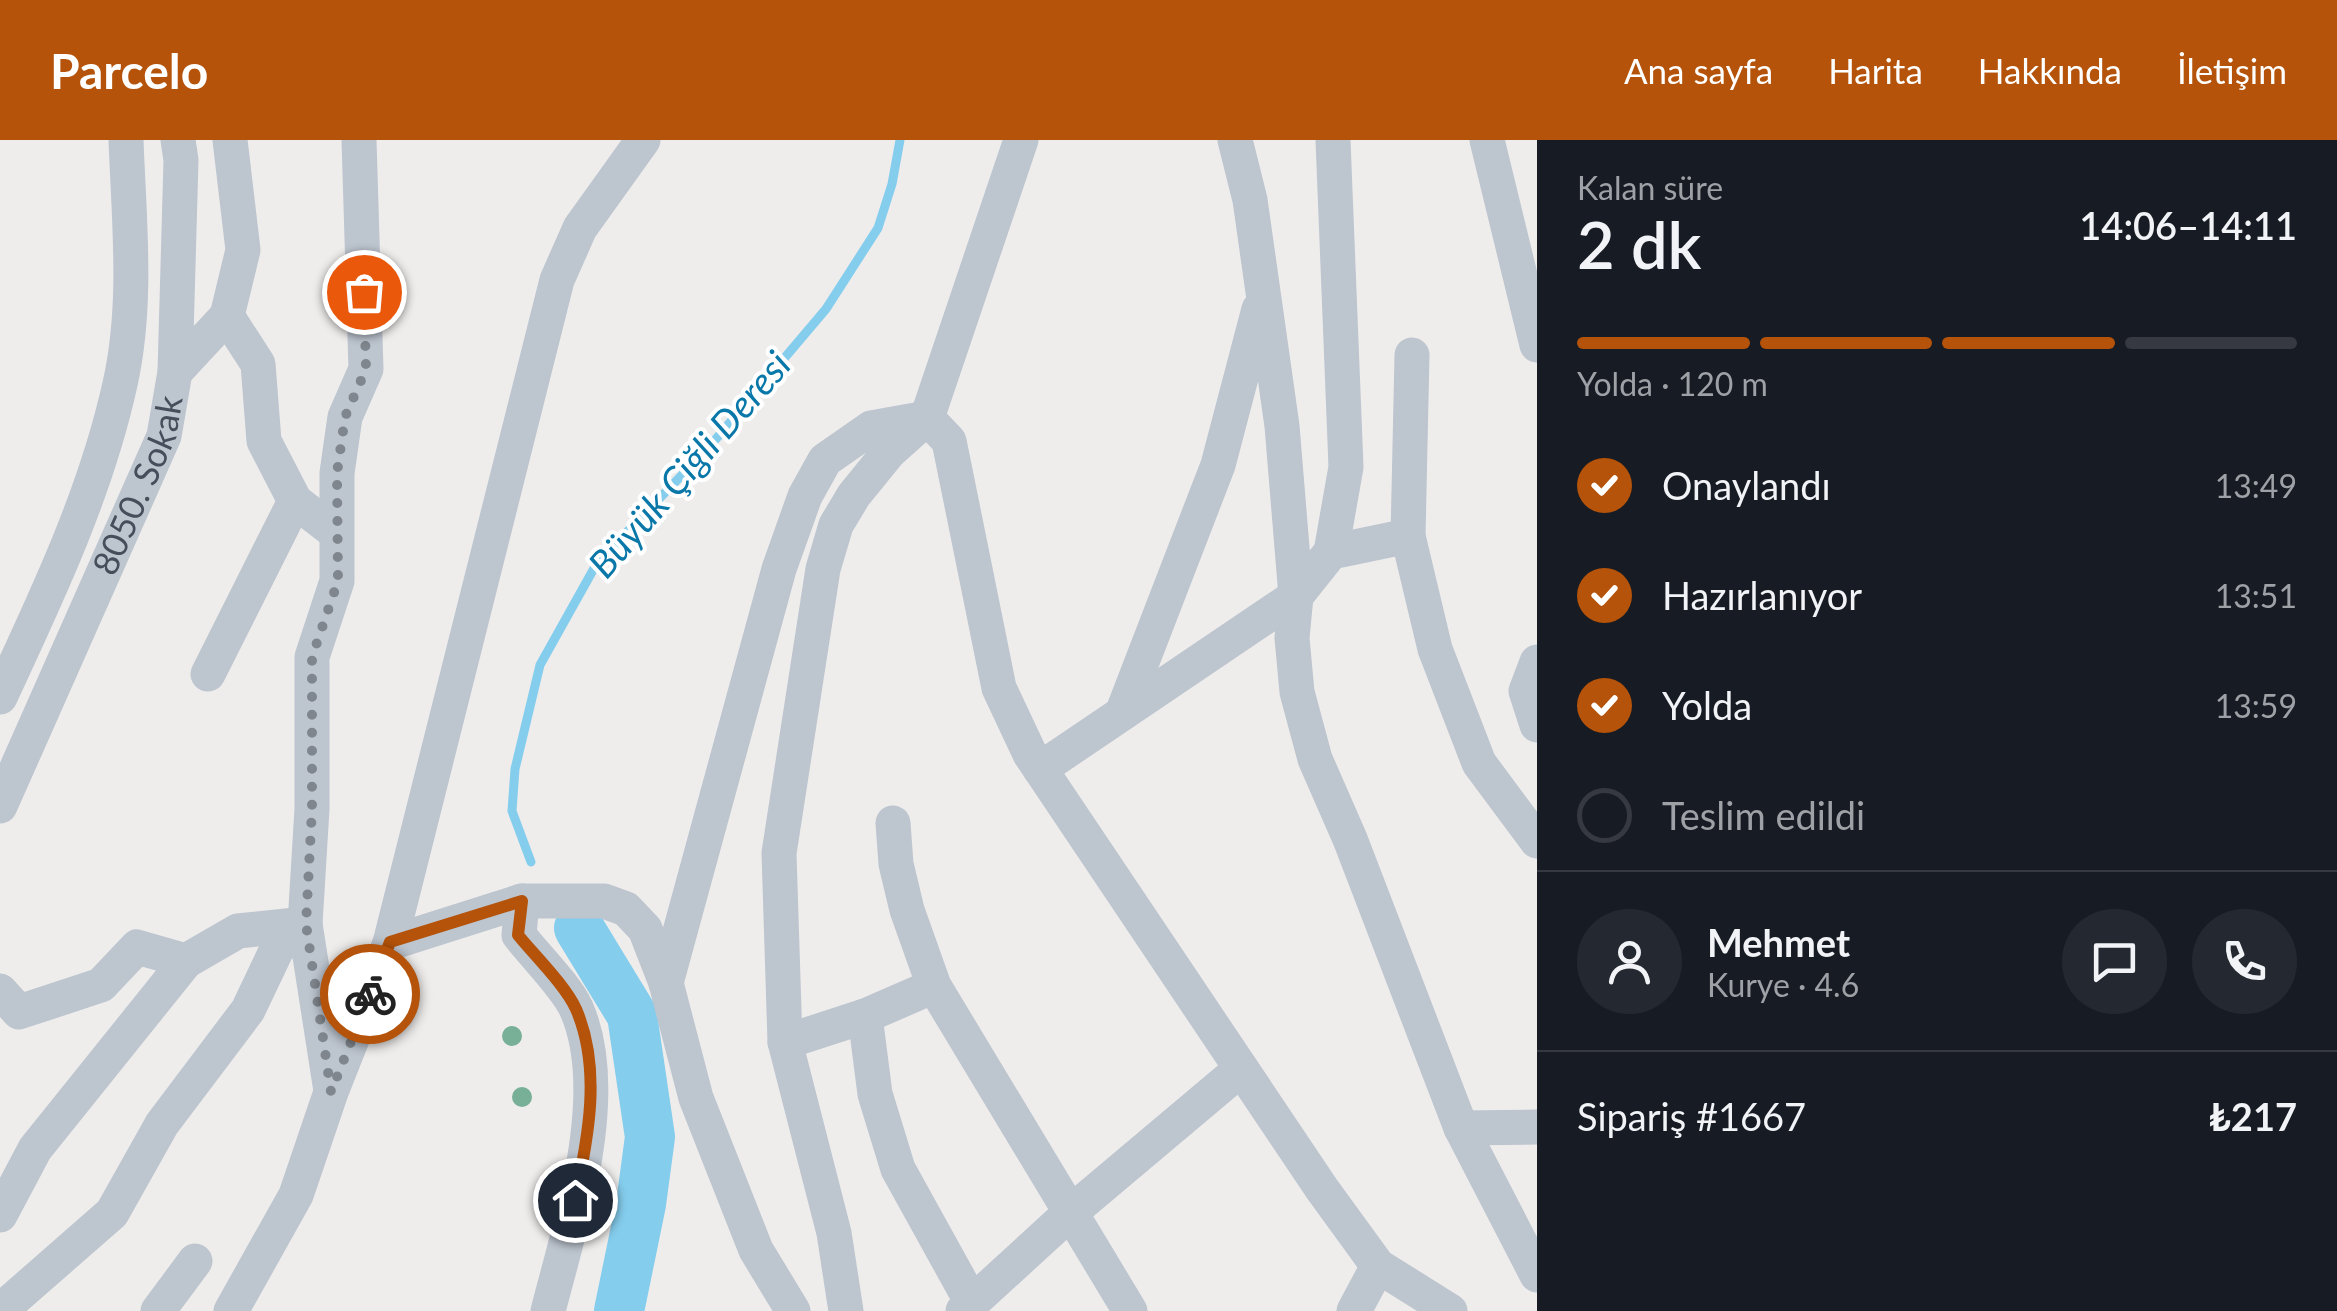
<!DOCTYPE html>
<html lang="tr">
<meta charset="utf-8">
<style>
body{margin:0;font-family:Lato,sans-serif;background:#242831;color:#f1f3f6;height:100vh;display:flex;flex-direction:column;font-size:38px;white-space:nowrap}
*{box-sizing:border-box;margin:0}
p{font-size:32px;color:#9ea1a6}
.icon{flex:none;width:55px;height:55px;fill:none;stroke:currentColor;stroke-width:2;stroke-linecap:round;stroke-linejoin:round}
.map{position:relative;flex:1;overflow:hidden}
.drawer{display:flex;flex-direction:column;background:#171b24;width:800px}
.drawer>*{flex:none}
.pin{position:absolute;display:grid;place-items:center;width:85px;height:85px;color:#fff;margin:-42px;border:5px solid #fff;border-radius:50%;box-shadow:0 2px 10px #0007}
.courier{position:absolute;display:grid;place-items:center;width:100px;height:100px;margin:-50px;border:8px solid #b45309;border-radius:50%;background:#fff;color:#222;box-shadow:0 2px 12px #0007}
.head em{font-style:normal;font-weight:600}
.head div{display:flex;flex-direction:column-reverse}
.head{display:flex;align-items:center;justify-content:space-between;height:170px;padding:0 40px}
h1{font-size:65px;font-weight:600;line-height:75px}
.bar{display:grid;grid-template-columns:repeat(4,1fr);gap:15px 10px;align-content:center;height:120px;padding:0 40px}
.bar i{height:12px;border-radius:8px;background:#363941}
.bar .on{background:#b45309}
.bar p{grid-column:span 4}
.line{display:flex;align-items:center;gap:25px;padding:0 40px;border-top:2px solid #363941}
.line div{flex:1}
.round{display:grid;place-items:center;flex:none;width:105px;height:105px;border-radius:52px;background:#242831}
ol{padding:0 40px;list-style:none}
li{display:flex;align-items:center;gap:30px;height:110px}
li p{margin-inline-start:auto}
li .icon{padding:10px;border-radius:50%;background:#b45309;color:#fff;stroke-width:4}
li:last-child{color:#9ea1a6}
li i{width:55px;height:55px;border:5px solid #363941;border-radius:50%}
header{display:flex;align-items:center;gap:60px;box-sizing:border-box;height:140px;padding:0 50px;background:#b45309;color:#fff}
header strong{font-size:48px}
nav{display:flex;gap:55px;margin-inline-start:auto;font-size:35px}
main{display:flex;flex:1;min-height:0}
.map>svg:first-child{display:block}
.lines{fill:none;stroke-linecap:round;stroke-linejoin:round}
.stream{stroke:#85cded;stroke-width:9}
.river{stroke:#85cded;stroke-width:50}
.minor{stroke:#bdc5cf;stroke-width:35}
.tree{fill:#77af97}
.done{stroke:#80868d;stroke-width:10;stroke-dasharray:0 18}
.route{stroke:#b45309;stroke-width:12}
.labels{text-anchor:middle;stroke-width:8;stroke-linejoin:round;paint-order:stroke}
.street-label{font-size:35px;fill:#454e5a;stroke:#fff}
.water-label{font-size:38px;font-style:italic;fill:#0978a9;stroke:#fff}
</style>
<header>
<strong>Parcelo</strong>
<nav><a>Ana sayfa</a><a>Harita</a><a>Hakkında</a><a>İletişim</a></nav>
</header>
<main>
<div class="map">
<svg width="1537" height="1171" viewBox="0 0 1537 1171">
<rect width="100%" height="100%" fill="#efedec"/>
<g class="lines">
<polyline class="stream" points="531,722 512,671 515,629 540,525 597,423 710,306 826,169 878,88 892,44 900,0"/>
<polyline class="river" points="579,788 632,875 650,997 641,1064 619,1171"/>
<g class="minor">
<polyline points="1235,0 1250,60 1282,286 1296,456 1292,498 1297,552 1315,619 1350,699 1461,988 1537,1135"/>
<polyline points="1487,0 1537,205"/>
<polyline points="227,176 258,224 264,301 295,361 335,392"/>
<polyline points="175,232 227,176 243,110 230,0"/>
<polyline points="1408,396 1412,215"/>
<polyline points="1331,412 1346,327 1333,0"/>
<polyline points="1537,522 1526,551 1537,585"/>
<polyline points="208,534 295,361"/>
<path d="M 0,557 C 47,456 96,353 120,244 C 138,164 129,81 126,0"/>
<polyline points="1123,571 1218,325 1259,169"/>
<polyline points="1040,629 1296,456 1331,412 1408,396 1435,509 1479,623 1537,701"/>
<path id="s1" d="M 0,666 L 164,296 L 175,232 L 181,20 L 178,0"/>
<polyline points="893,683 896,724 907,770 934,846 1130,1171"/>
<path d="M 522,761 L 519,795 C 535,816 565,845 576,868 C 614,953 570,1085 548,1171"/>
<polyline points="390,803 522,761 604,761 626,769 645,789 666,843 696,958 756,1110 793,1171"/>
<polyline points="666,843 779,429 805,356 825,320 871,288 927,278 949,301 999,548 1030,614 1322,1049 1378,1126 1450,1171"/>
<polyline points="0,851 19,872 101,845 137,807 186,821 238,791 305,784"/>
<polyline points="865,876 875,954 898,1029 971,1161"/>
<polyline points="785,902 865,876 934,846"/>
<polyline points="331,951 305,784 312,669 312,517 337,441 337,333 345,277 366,229 359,0"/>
<polyline points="1461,988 1537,987"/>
<polyline points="0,1075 35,1009 186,821"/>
<polyline points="0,1171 112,1073 162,984 248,870 277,809 305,784"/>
<polyline points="158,1171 195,1121"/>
<polyline points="231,1171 296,1055 331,952 390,803 557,140 580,88 643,0"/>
<polyline points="846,1171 834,1093 785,902 779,713 823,429 836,385 854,355 889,312 927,278 1021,0"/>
<polyline points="963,1171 1070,1073 1241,929"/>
<polyline points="1354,1171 1378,1126"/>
</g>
</g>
<g class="tree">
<circle cx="512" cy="896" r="10"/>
<circle cx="522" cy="957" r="10"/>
</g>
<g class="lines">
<polyline class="done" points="364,152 366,229 345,277 337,333 338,441 312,517 312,669 306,784 331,952 370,854"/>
<path class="route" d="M 370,854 L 390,802 L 522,761 L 518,795 C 535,816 565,845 576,869 C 602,929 588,999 575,1060"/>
</g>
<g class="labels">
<g class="street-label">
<text dy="12" stroke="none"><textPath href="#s1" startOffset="350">8050. Sokak</textPath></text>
</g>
<g class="water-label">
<text transform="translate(690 325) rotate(-49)" y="13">Büyük Çiğli Deresi</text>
</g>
</g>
</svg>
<div class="pin" style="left:364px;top:152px;background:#ea580c"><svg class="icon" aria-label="bag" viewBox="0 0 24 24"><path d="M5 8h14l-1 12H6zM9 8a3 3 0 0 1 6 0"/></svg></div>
<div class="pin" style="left:575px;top:1060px;background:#1f2937"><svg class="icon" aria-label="home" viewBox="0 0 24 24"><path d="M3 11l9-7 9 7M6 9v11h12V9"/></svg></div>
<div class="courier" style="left:370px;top:854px"><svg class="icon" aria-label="bike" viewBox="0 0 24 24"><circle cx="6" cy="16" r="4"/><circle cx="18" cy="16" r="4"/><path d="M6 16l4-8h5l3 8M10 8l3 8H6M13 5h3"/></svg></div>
</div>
<section class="drawer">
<div class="head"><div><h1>2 dk</h1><p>Kalan süre</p></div><em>14:06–14:11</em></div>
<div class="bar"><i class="on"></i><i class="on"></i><i class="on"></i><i></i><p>Yolda · 120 m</p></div>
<ol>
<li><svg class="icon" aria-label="check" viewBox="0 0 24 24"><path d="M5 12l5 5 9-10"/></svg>Onaylandı<p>13:49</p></li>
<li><svg class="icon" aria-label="check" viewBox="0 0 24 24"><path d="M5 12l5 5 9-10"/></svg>Hazırlanıyor<p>13:51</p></li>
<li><svg class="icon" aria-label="check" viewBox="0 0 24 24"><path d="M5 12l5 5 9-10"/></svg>Yolda<p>13:59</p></li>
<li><i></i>Teslim edildi</li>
</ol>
<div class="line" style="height:180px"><a class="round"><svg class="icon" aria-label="person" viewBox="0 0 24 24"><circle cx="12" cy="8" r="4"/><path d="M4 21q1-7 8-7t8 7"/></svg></a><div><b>Mehmet</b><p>Kurye · 4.6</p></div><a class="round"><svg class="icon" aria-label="chat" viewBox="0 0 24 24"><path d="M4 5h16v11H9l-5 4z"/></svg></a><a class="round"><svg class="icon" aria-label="phone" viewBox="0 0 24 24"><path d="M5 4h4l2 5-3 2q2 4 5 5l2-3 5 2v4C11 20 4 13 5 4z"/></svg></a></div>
<div class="line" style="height:130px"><div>Sipariş #1667</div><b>₺217</b></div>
</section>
</main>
